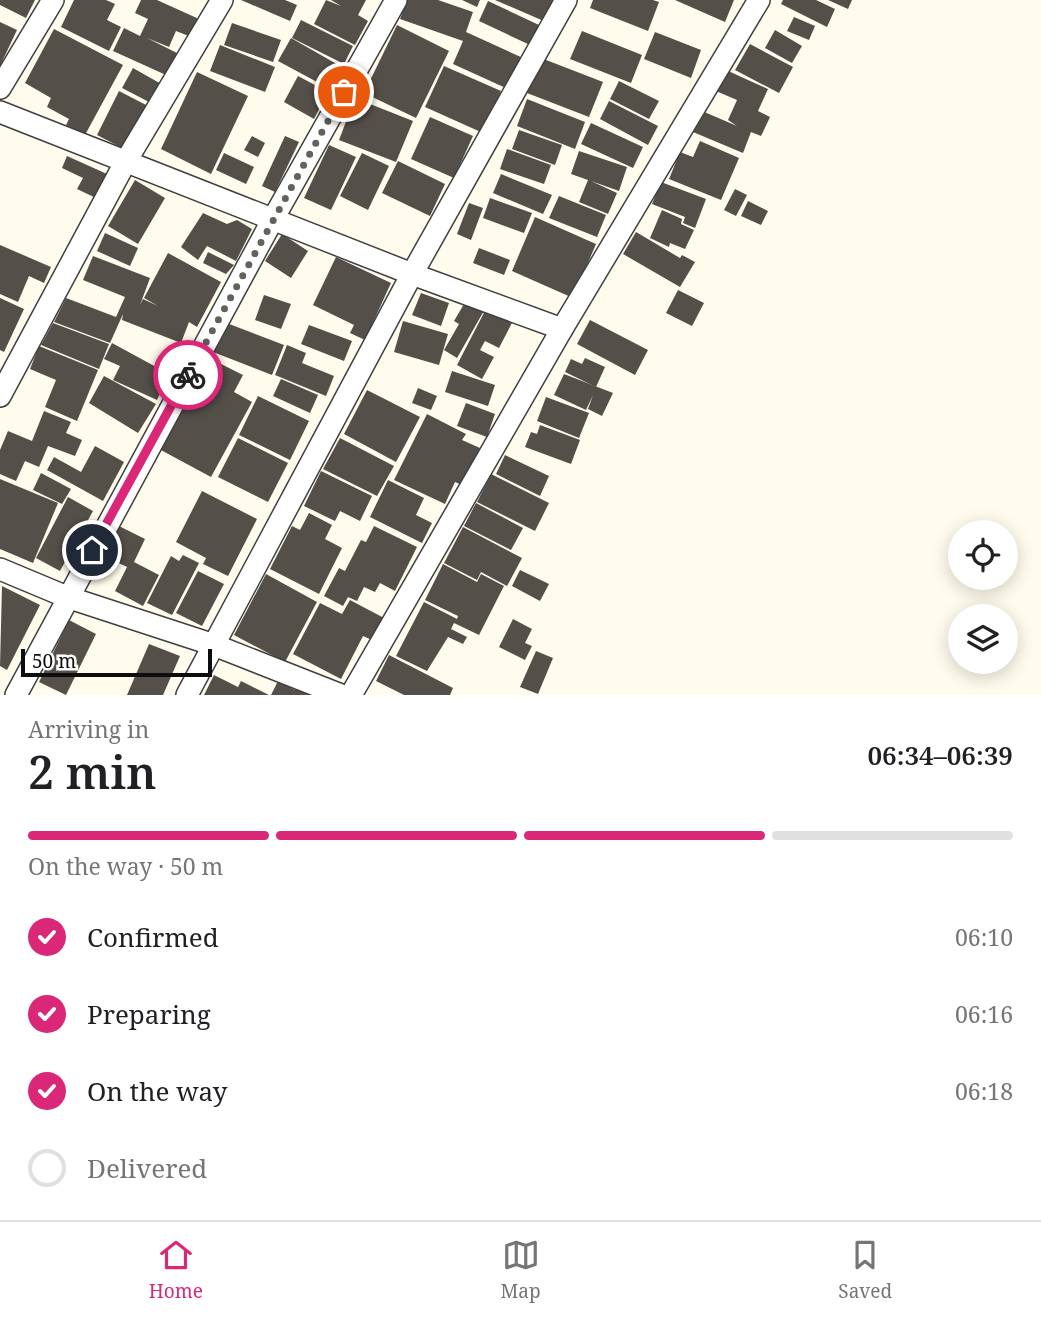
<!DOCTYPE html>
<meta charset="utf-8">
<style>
body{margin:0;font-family:"Noto Serif",serif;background:#f2f2f2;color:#202124;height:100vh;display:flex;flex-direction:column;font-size:26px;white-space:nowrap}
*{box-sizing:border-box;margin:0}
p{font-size:23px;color:#757577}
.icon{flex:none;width:38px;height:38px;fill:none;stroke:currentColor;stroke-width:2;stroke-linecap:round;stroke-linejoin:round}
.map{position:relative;height:695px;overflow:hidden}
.panel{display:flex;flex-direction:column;background:#fff;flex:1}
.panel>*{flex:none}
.tools{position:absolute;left:948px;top:520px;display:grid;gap:14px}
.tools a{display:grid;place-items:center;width:70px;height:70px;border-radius:50%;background:#fff;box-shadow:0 4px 18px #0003;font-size:35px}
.scale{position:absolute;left:21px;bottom:18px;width:191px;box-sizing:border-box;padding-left:7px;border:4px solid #0d0d0d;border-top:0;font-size:19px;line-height:24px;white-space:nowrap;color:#0d0d0d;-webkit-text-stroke:5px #fff;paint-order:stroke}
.pin{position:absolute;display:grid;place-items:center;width:60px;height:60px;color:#fff;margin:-30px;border:4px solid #fff;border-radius:50%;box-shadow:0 2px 7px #0007}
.courier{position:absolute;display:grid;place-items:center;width:70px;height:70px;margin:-35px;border:5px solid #db2777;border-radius:50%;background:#fff;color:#222;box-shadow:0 2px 9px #0007}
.summary em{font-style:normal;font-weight:600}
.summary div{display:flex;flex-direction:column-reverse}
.summary{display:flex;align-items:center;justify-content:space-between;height:119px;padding:0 28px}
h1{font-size:46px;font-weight:600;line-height:52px}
.bar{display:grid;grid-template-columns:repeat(4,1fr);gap:10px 7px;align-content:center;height:84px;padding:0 28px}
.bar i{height:9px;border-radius:5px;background:#e0e0e0}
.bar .on{background:#db2777}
.bar p{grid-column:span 4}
ol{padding:0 28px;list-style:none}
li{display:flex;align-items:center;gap:21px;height:77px}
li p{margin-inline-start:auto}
li .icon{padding:7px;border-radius:50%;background:#db2777;color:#fff;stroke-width:4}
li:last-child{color:#757577}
li i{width:38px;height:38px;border:4px solid #e0e0e0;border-radius:50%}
.dock{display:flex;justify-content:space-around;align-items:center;height:98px;border-top:2px solid #e0e0e0;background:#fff;font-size:19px;color:#757577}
.dock a{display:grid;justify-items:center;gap:4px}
.dock .on{color:#db2777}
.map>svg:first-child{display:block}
.building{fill:#554f49}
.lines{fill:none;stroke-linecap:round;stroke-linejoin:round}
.minor-casing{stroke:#404040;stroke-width:24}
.minor{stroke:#fff;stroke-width:21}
.done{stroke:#62615b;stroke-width:7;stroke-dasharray:0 12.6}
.route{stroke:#db2777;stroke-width:9}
</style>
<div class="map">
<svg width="1041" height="695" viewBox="0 0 1041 695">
<rect width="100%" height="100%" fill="#fffced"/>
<g class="building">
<polygon points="0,0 35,0 26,18 0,5"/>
<polygon points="74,0 106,0 115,4 107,20 121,27 109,51 61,27"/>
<polygon points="141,0 157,0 199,19 191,37 176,31 169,47 147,38 177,53 166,75 113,51 124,28 140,36 148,19 135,13"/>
<polygon points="241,0 285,0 297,5 290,21"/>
<polygon points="326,0 341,6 331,0 366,0 358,15 368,21 355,45 314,24"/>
<polygon points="407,0 438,0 473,12 466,32 523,58 508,89 453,64 463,41 400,19"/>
<polygon points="462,0 480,0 477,7"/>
<polygon points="495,0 556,0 546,22"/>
<polygon points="593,0 653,0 659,2 648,31 590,8"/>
<polygon points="675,0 734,0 725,22"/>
<polygon points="783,0 816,0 835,9 827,27 781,4"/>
<polygon points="828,0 852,0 848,9"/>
<polygon points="488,1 539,25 530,45 479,21"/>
<polygon points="794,17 815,26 809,40 787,31"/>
<polygon points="301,20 353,46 344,64 292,38"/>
<polygon points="0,22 17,30 0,66"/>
<polygon points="232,23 281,40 273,62 224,45"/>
<polygon points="397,25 449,51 416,118 364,93"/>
<polygon points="54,29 123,65 85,135 66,125 69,119 47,107 51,98 25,83"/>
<polygon points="775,30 802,46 792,63 765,48"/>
<polygon points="582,31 642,55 631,83 570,59"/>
<polygon points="655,32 701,50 691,78 644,59"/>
<polygon points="291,38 342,67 330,89 278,61"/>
<polygon points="750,44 793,67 779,93 735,70"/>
<polygon points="220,45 275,67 265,92 210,71"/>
<polygon points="541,58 603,82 589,117 527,93"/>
<polygon points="444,66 501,91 483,133 425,107"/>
<polygon points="133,68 163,85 157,97 152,94 149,102 122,88"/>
<polygon points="726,70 768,89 758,111 770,117 761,136 751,132 743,153 693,132 702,111 737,126 728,120 737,100 716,91"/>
<polygon points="197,72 248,96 211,174 161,149"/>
<polygon points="298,76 328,92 314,119 284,102"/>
<polygon points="619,81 659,101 649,119 610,99"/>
<polygon points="119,91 148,106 126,150 97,135"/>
<polygon points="355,98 413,121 396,162 339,140"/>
<polygon points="527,99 585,122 575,149 517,126"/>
<polygon points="609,101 658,126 648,145 600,119"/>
<polygon points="430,117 473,136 454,178 411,159"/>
<polygon points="591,123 643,147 633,168 581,144"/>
<polygon points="519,130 562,145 555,165 512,149"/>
<polygon points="252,136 265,143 258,157 244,150"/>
<polygon points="285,136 299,142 275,192 262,186"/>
<polygon points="700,141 739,158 721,200 669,179 680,152 693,157"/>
<polygon points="329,145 356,157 331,210 304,198"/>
<polygon points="507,149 551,165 544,184 500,169"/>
<polygon points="579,151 627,167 619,191 591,181 617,193 608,214 579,202 588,180 571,174"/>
<polygon points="224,153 254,167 246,184 216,170"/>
<polygon points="362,153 389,166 368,210 340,196"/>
<polygon points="67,156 107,174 96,198 77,189 83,178 62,168"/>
<polygon points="398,161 445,184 430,216 382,193"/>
<polygon points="501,174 552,195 543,214 493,193"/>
<polygon points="135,180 165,198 138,244 108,226"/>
<polygon points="661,182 706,199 695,228 683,223 685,217 652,204"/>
<polygon points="735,189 747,195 736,216 724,210"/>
<polygon points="559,196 606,215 597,237 549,218"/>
<polygon points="490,198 532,213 524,233 483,218"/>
<polygon points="748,201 768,211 761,225 741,216"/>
<polygon points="469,203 483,208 471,240 457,234"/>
<polygon points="662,210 682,219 681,224 694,230 685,249 670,243 669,247 650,238"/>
<polygon points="203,213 227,224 237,220 252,229 236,261 207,246 198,260 181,247"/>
<polygon points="535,217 596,244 573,298 512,271"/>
<polygon points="636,232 680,258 682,255 695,262 680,287 623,254"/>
<polygon points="105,233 138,248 130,266 97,251"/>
<polygon points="282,234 308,251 291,278 265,261"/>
<polygon points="0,245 51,267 44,283 29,276 18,302 0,294"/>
<polygon points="479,248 510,260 504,275 473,263"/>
<polygon points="208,252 234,265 226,274 203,263"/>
<polygon points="168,253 221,282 197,327 189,322 181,343 122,320 123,314 110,343 54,322 66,298 116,317 125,297 83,280 93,256 150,278 140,305 143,299 158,306 144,298"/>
<polygon points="336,257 391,283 365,340 350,333 354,325 313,305"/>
<polygon points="678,290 704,303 692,326 666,313"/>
<polygon points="421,293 449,303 441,326 412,315"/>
<polygon points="264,295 291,304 281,329 255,320"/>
<polygon points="0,298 24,309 4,352 0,350"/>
<polygon points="467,299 485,309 457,358 444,350 459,324 454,321"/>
<polygon points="488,305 514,319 499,348 485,341 480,350 494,357 482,379 457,365"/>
<polygon points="590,320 648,350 635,375 577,344"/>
<polygon points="403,321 448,334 439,365 394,352"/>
<polygon points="224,322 284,345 272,375 213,352"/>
<polygon points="53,323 109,344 99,369 41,345"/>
<polygon points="309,325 352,341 344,361 301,344"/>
<polygon points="112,343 169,374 157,400 113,380 120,366 104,359"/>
<polygon points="287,345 306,353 302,363 334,376 326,396 275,375"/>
<polygon points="39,346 98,370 77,421 45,407 56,380 30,369"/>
<polygon points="209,358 243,375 234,392 252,402 211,477 159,449"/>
<polygon points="585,358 605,367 596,387 565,372 571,359 582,364"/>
<polygon points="452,371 495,385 488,406 445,392"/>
<polygon points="564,374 613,393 602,416 588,409 593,395 586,410 554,395"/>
<polygon points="104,376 156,404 138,433 89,403"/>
<polygon points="281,379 318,395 310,413 273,396"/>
<polygon points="418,388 437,396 431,410 412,403"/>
<polygon points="367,390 420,417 396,462 344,434"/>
<polygon points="258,396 309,421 290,460 239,435"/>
<polygon points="546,397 589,413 579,438 537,421"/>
<polygon points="466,403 495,414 487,437 457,426"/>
<polygon points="44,411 71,422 66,433 82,440 75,456 48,446 39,467 25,461 16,481 0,474 0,450 8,431 32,441"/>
<polygon points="427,414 466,434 462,440 480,448 462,485 455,482 445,504 394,480"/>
<polygon points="540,425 580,440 571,464 525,447 531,432 537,434"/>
<polygon points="238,438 288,463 268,502 218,477"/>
<polygon points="340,438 394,466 377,496 323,469"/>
<polygon points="95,446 124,462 103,501 47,470 54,457 81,472"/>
<polygon points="505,455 549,476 540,496 496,474"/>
<polygon points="321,471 372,496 360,521 340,511 335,521 304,506"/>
<polygon points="41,473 71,489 62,504 33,490"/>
<polygon points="491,474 549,503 535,531 477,502"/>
<polygon points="0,479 58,503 33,563 0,549"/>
<polygon points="388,480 424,498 416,515 432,523 422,543 370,517"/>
<polygon points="202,491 257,519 228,576 203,564 206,558 176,542"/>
<polygon points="68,497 93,511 60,571 36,558"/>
<polygon points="476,503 523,528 511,550 464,526"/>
<polygon points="309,513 332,525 325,539 342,548 319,594 270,569 292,526 300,530"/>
<polygon points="115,524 145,539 134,562 159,575 143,606 115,591 127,567 100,554"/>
<polygon points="374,526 417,547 395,591 380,583 375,592 364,587 357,601 348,597 343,606 324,596 339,568 345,571 361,540 366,542"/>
<polygon points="463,527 522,558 507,586 481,572 477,580 444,563"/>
<polygon points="183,555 199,563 172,615 147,603 171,556 179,561"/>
<polygon points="443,564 477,582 481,574 504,586 479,635 454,623 451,629 467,637 463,644 448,637 427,671 396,656 424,602 457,619 458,616 425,600"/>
<polygon points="520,570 549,584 540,601 512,586"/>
<polygon points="198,571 224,584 202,626 176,613"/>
<polygon points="266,574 317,602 285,662 234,635"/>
<polygon points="2,586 40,605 7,670 0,666"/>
<polygon points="350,600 384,618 372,640 363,636 341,679 293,654 320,603 342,614"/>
<polygon points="513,619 532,629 525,643 532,646 525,660 499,647"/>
<polygon points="69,620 96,634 66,695 39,682"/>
<polygon points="149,644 180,656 163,695 127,695"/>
<polygon points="536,651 553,658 538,694 520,687"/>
<polygon points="389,655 453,688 450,695 404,695 376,681"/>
<polygon points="214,675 238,687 241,681 269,695 204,695"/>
<polygon points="278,681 295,690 297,686 315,695 271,695"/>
</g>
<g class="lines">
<g class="minor-casing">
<g id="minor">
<polyline points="0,88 53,0"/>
<polyline points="0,112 412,274 562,329"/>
<polyline points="0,396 126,161 222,0"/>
<polyline points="0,569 67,597 214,645 341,695"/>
<polyline points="16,695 273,219 396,0"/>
<polyline points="187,695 412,274 566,0"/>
<polyline points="351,695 562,329 759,0"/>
</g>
</g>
<use href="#minor" class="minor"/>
</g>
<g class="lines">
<polyline class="done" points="188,375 344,92"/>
<polyline class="route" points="92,550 188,375"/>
</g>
</svg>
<div class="tools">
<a><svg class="icon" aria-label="locate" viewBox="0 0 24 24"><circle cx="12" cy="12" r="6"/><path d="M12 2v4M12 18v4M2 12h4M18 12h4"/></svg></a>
<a><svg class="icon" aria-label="layers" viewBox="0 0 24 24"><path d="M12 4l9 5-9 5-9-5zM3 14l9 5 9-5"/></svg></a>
</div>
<div class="scale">50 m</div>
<div class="pin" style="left:344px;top:92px;background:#ea580c"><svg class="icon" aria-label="bag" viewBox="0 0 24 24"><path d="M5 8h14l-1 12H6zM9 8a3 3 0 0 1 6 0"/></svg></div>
<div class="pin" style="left:92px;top:550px;background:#1f2937"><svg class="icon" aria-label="home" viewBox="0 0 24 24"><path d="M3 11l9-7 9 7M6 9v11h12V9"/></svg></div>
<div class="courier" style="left:188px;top:375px"><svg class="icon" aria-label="bike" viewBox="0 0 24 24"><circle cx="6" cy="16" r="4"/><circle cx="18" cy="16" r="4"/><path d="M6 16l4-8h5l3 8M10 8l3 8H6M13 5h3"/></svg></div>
</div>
<section class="panel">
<div class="summary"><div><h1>2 min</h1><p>Arriving in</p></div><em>06:34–06:39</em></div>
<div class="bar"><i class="on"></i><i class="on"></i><i class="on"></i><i></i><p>On the way · 50 m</p></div>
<ol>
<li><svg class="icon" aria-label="check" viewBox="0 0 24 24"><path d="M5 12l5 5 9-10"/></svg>Confirmed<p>06:10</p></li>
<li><svg class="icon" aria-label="check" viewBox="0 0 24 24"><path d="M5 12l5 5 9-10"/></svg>Preparing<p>06:16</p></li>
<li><svg class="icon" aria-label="check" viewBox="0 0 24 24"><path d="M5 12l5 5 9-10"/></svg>On the way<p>06:18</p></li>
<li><i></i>Delivered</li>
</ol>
</section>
<nav class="dock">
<a class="on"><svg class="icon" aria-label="home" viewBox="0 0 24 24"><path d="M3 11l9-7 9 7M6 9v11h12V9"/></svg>Home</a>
<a><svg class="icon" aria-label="map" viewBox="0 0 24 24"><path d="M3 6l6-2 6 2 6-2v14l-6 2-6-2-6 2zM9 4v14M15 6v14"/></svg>Map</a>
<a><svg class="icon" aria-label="saved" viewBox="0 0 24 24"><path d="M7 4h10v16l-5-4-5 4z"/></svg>Saved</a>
</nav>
